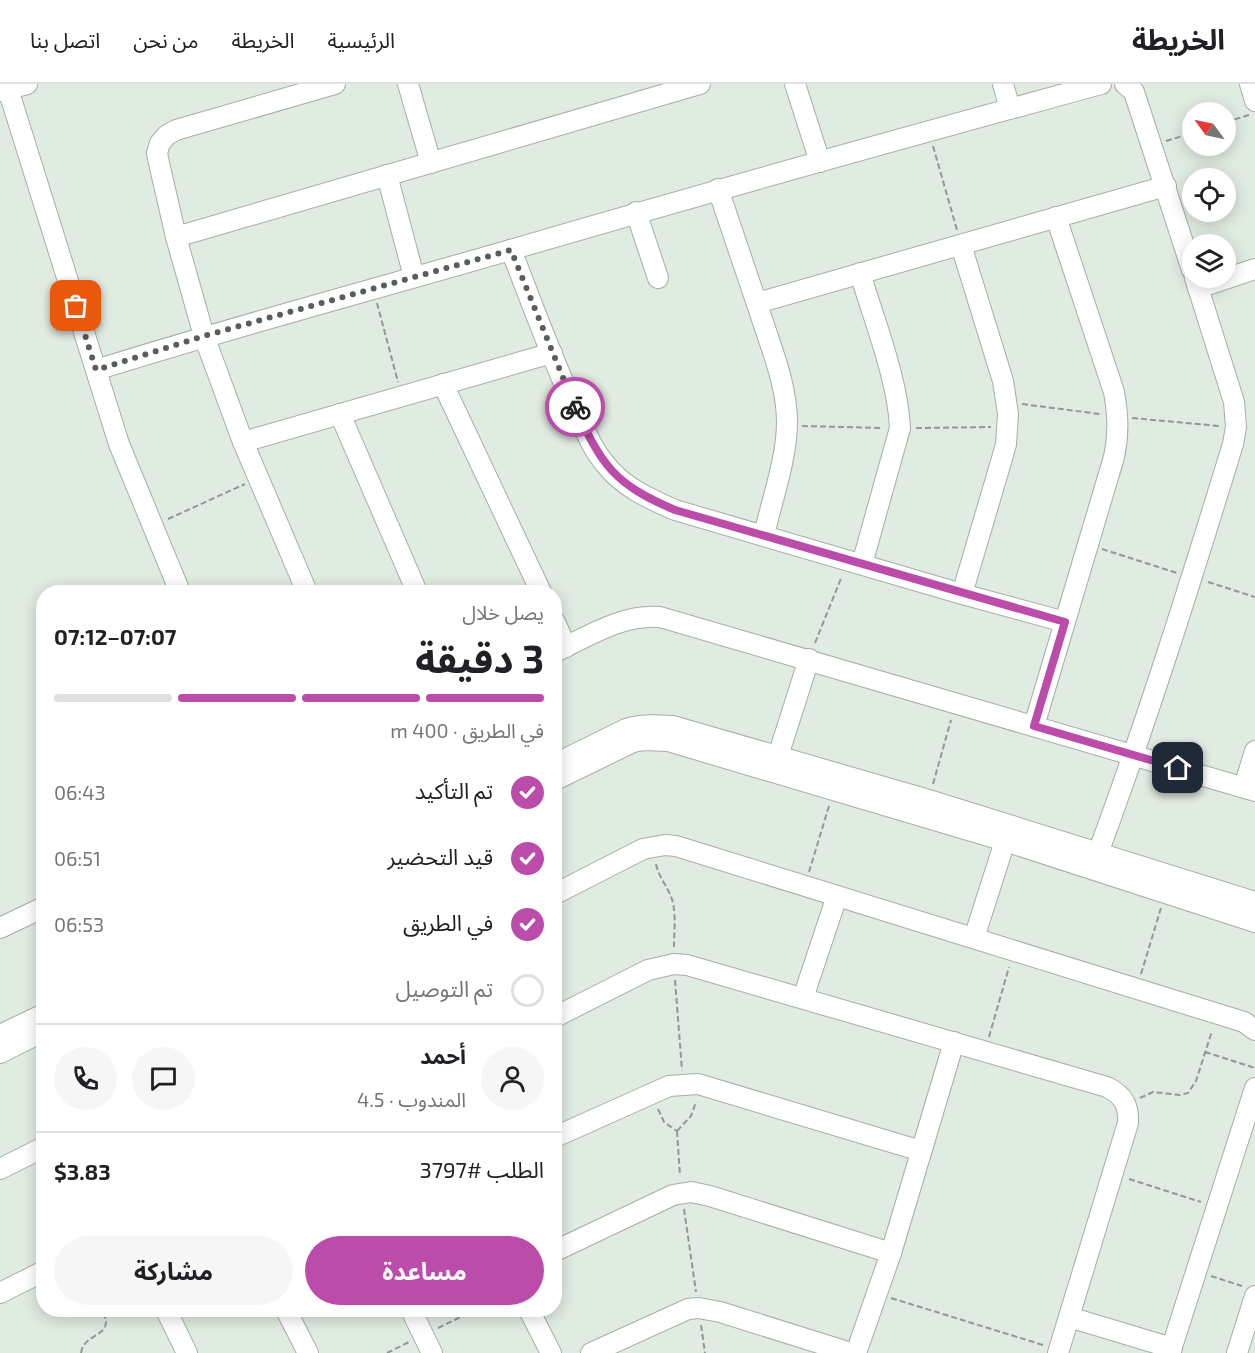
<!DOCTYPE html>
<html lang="ar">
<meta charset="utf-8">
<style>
body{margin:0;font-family:"Exo 2","Noto Sans Arabic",sans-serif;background:#f6f6f6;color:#202124;direction:rtl;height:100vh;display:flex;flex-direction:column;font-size:22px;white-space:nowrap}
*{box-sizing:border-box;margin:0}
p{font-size:20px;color:#757577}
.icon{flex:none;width:33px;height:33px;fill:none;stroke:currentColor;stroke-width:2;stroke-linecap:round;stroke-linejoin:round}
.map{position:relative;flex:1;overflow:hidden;direction:ltr}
.drawer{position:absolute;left:36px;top:501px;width:526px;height:732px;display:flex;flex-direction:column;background:#fff;border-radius:24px;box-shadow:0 3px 15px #0003;direction:rtl}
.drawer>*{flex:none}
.needle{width:39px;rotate:303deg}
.buttons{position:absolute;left:1182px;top:18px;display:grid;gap:12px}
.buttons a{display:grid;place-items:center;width:54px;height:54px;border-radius:50%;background:#fff;box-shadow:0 3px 15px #0003;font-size:30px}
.pin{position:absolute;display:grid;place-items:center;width:51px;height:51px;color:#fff;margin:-26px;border-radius:12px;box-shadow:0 3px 9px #0006}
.courier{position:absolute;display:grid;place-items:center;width:60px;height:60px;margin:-30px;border:4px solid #bb4caa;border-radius:50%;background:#fff;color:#222;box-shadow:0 2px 8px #0007}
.headline em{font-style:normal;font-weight:700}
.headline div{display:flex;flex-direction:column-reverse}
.headline{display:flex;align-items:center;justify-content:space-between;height:102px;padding:0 18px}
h1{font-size:39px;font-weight:700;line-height:45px}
.bar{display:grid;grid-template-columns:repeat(4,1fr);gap:9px 6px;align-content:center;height:72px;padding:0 18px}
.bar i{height:8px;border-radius:4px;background:#e0e0e0}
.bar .on{background:#bb4caa}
.bar p{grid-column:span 4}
.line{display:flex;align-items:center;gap:15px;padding:0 18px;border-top:2px solid #e0e0e0}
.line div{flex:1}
.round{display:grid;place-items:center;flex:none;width:63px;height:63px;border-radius:32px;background:#f6f6f6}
ol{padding:0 18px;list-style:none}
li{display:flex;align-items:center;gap:18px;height:66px}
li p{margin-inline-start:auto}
li .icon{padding:6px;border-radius:50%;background:#bb4caa;color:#fff;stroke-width:4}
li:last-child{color:#757577}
li i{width:33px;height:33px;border:3px solid #e0e0e0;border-radius:50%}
.button{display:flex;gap:12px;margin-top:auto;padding:12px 18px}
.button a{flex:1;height:69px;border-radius:36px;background:#bb4caa;color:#fff;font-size:24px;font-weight:700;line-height:69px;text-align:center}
.button a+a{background:#f6f6f6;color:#202124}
header{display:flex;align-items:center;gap:36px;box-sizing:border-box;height:84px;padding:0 30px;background:#fff;border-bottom:2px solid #e0e0e0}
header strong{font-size:28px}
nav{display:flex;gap:33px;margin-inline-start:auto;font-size:21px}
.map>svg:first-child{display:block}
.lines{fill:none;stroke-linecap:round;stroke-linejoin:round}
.minor-casing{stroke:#a4afa5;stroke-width:22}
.path{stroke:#919992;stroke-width:2;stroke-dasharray:6 3;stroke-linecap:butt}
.minor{stroke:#fff;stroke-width:20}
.done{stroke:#585e58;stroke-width:6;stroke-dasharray:0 10.8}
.route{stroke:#bb4caa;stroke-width:8}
</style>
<header>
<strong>الخريطة</strong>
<nav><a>الرئيسية</a><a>الخريطة</a><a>من نحن</a><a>اتصل بنا</a></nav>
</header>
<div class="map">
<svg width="1255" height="1269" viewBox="0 0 1255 1269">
<rect width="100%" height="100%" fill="#e0ebe1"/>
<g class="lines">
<g class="minor-casing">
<g id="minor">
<polyline points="408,0 431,79"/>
<polyline points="795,0 820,78"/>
<polyline points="1003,0 1010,25"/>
<polyline points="1125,0 1134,8 1192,186"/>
<polyline points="1250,0 1255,17"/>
<polyline points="8,5 119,360 180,508"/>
<polyline points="0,7 27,0"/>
<polyline points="387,91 414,193"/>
<path d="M 718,105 C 732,147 747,190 761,232 C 772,266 787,302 787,338 C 787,374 772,416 764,451"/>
<polyline points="636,128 658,194"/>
<polyline points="176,153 700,0"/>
<polyline points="961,161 1003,297 1008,330 1006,360 1001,378 962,510"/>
<path d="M 511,166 C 532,219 551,273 575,324 C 584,344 592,365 606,381 C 623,403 650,415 675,426 L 962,510 L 1065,538"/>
<path d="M 860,189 C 874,236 898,296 900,344 L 862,480"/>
<polyline points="1198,204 1255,185"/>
<polyline points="757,219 1166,102"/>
<path d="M 96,286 C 233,243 372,206 510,166 C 706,109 903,54 1101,0"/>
<polyline points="443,300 541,508"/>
<polyline points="340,330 417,508"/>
<polyline points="243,358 552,269"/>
<polyline points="307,508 243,358 204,252 176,153 159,79 157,69 160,59 167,51 176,46 335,0"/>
<polyline points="555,538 566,563"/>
<path d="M 555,568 C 589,552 622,530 660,533 L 1255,707"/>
<path d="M 1034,642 L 1114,373 C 1119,350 1118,331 1114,308 L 1056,133"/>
<polyline points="778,672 809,575"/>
<path d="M 555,680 L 626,645 C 642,640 657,641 673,642 L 929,716 L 1255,818"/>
<polyline points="555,696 633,658 645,656 668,657 1005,757 1255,838"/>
<polyline points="1244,703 1255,667"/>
<path d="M 1098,769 C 1148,634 1191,497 1233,360 L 1236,343 L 1234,318 L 1195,194"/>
<polyline points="555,810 643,765 665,761 676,762 1244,938 1255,946"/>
<polyline points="0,844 44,823"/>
<polyline points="974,854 1005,757"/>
<polyline points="803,914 837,812"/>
<path d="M 555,933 L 648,886 L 674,880 L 687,881 L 1107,1003 C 1123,1011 1129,1021 1128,1039 L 1058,1269"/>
<polyline points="0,951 44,930"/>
<polyline points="0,969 44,947"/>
<polyline points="555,1053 669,1002 698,1000 921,1067"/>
<polyline points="0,1085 44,1063"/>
<polyline points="555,1167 673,1111 691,1108 710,1112 891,1169"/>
<polyline points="0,1209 44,1187"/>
<polyline points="166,1226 187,1269"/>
<polyline points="286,1226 308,1269"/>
<polyline points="411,1226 432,1269"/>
<polyline points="529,1226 551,1269"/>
<polyline points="1069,1233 1172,1264"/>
<polyline points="591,1269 688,1225 699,1224 720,1228 851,1269"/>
<polyline points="856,1269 891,1169 954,958"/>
<polyline points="1170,1269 1255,1004"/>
<polyline points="1237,1269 1255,1212"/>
</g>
</g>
<g class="path">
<polyline points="1226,38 1249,31"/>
<polyline points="1166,57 1192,49"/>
<polyline points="933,62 957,146"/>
<polyline points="377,219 398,298"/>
<polyline points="1022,320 1100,330"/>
<polyline points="1132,334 1219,342"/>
<polyline points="802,342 883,344"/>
<polyline points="916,344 991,343"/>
<polyline points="168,435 245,400"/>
<polyline points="1102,465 1177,489"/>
<polyline points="1208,498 1255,513"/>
<polyline points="815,559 842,492"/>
<polyline points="933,700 951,636"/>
<path d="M 656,780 C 659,795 670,805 673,819 C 676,833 674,849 674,863"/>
<polyline points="809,788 829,722"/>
<polyline points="1141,890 1161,824"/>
<polyline points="675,896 682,986"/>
<polyline points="989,953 1009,883"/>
<polyline points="1205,968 1255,984"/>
<polyline points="1140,1014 1153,1008 1180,1011 1188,1009 1196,997 1212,947"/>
<polyline points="658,1025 664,1038 677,1047"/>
<polyline points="677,1047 680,1092"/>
<polyline points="677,1047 691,1032 696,1018"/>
<polyline points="1129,1095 1201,1118"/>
<polyline points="684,1125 696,1208"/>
<polyline points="1211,1192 1242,1202"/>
<polyline points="891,1214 1043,1261"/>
<polyline points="701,1241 705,1269"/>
<polyline points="438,1244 475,1226"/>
<path d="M 81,1269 C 84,1247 117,1254 102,1226"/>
<polyline points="387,1269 409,1258"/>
</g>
<use href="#minor" class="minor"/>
</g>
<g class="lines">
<polyline class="done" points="76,222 96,286 204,252 511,166 575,323"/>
<path class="route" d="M 575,323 C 602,382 614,400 675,426 L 1065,538 L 1034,642 L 1178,684"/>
</g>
</svg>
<div class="buttons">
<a><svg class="needle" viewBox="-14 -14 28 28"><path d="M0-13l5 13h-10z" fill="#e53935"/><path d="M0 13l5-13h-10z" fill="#757577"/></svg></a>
<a><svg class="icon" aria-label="locate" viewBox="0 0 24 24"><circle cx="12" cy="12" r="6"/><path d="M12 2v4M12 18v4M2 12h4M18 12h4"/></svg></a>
<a><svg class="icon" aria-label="layers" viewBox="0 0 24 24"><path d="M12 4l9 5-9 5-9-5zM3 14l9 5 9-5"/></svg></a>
</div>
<div class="pin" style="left:76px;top:222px;background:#ea580c"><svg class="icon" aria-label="bag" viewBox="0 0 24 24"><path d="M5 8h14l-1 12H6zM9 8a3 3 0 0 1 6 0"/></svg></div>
<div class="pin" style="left:1178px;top:684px;background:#1f2937"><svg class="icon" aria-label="home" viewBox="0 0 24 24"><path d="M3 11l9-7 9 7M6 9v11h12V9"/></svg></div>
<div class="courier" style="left:575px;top:323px"><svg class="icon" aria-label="bike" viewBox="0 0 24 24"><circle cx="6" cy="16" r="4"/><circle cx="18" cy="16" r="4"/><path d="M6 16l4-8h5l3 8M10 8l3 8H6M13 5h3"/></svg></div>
<section class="drawer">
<div class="headline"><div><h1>3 دقيقة</h1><p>يصل خلال</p></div><em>07:07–07:12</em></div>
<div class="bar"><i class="on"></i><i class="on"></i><i class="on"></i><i></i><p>في الطريق · 400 m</p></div>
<ol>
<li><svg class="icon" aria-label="check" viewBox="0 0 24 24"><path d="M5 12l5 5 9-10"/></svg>تم التأكيد<p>06:43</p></li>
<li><svg class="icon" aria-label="check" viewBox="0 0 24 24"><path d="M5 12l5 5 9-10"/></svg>قيد التحضير<p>06:51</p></li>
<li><svg class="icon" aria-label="check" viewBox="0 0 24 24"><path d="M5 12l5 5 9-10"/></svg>في الطريق<p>06:53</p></li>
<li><i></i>تم التوصيل</li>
</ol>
<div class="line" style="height:108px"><a class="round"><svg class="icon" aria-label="person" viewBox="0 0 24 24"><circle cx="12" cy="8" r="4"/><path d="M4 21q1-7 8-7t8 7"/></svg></a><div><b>أحمد</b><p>المندوب · 4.5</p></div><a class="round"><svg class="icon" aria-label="chat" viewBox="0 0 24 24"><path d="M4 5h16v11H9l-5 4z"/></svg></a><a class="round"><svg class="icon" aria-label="phone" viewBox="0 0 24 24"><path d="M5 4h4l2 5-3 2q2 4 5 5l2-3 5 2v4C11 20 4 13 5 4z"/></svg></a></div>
<div class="line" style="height:78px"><div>الطلب #3797</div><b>$3.83</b></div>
<div class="button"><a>مساعدة</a><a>مشاركة</a></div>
</section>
</div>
